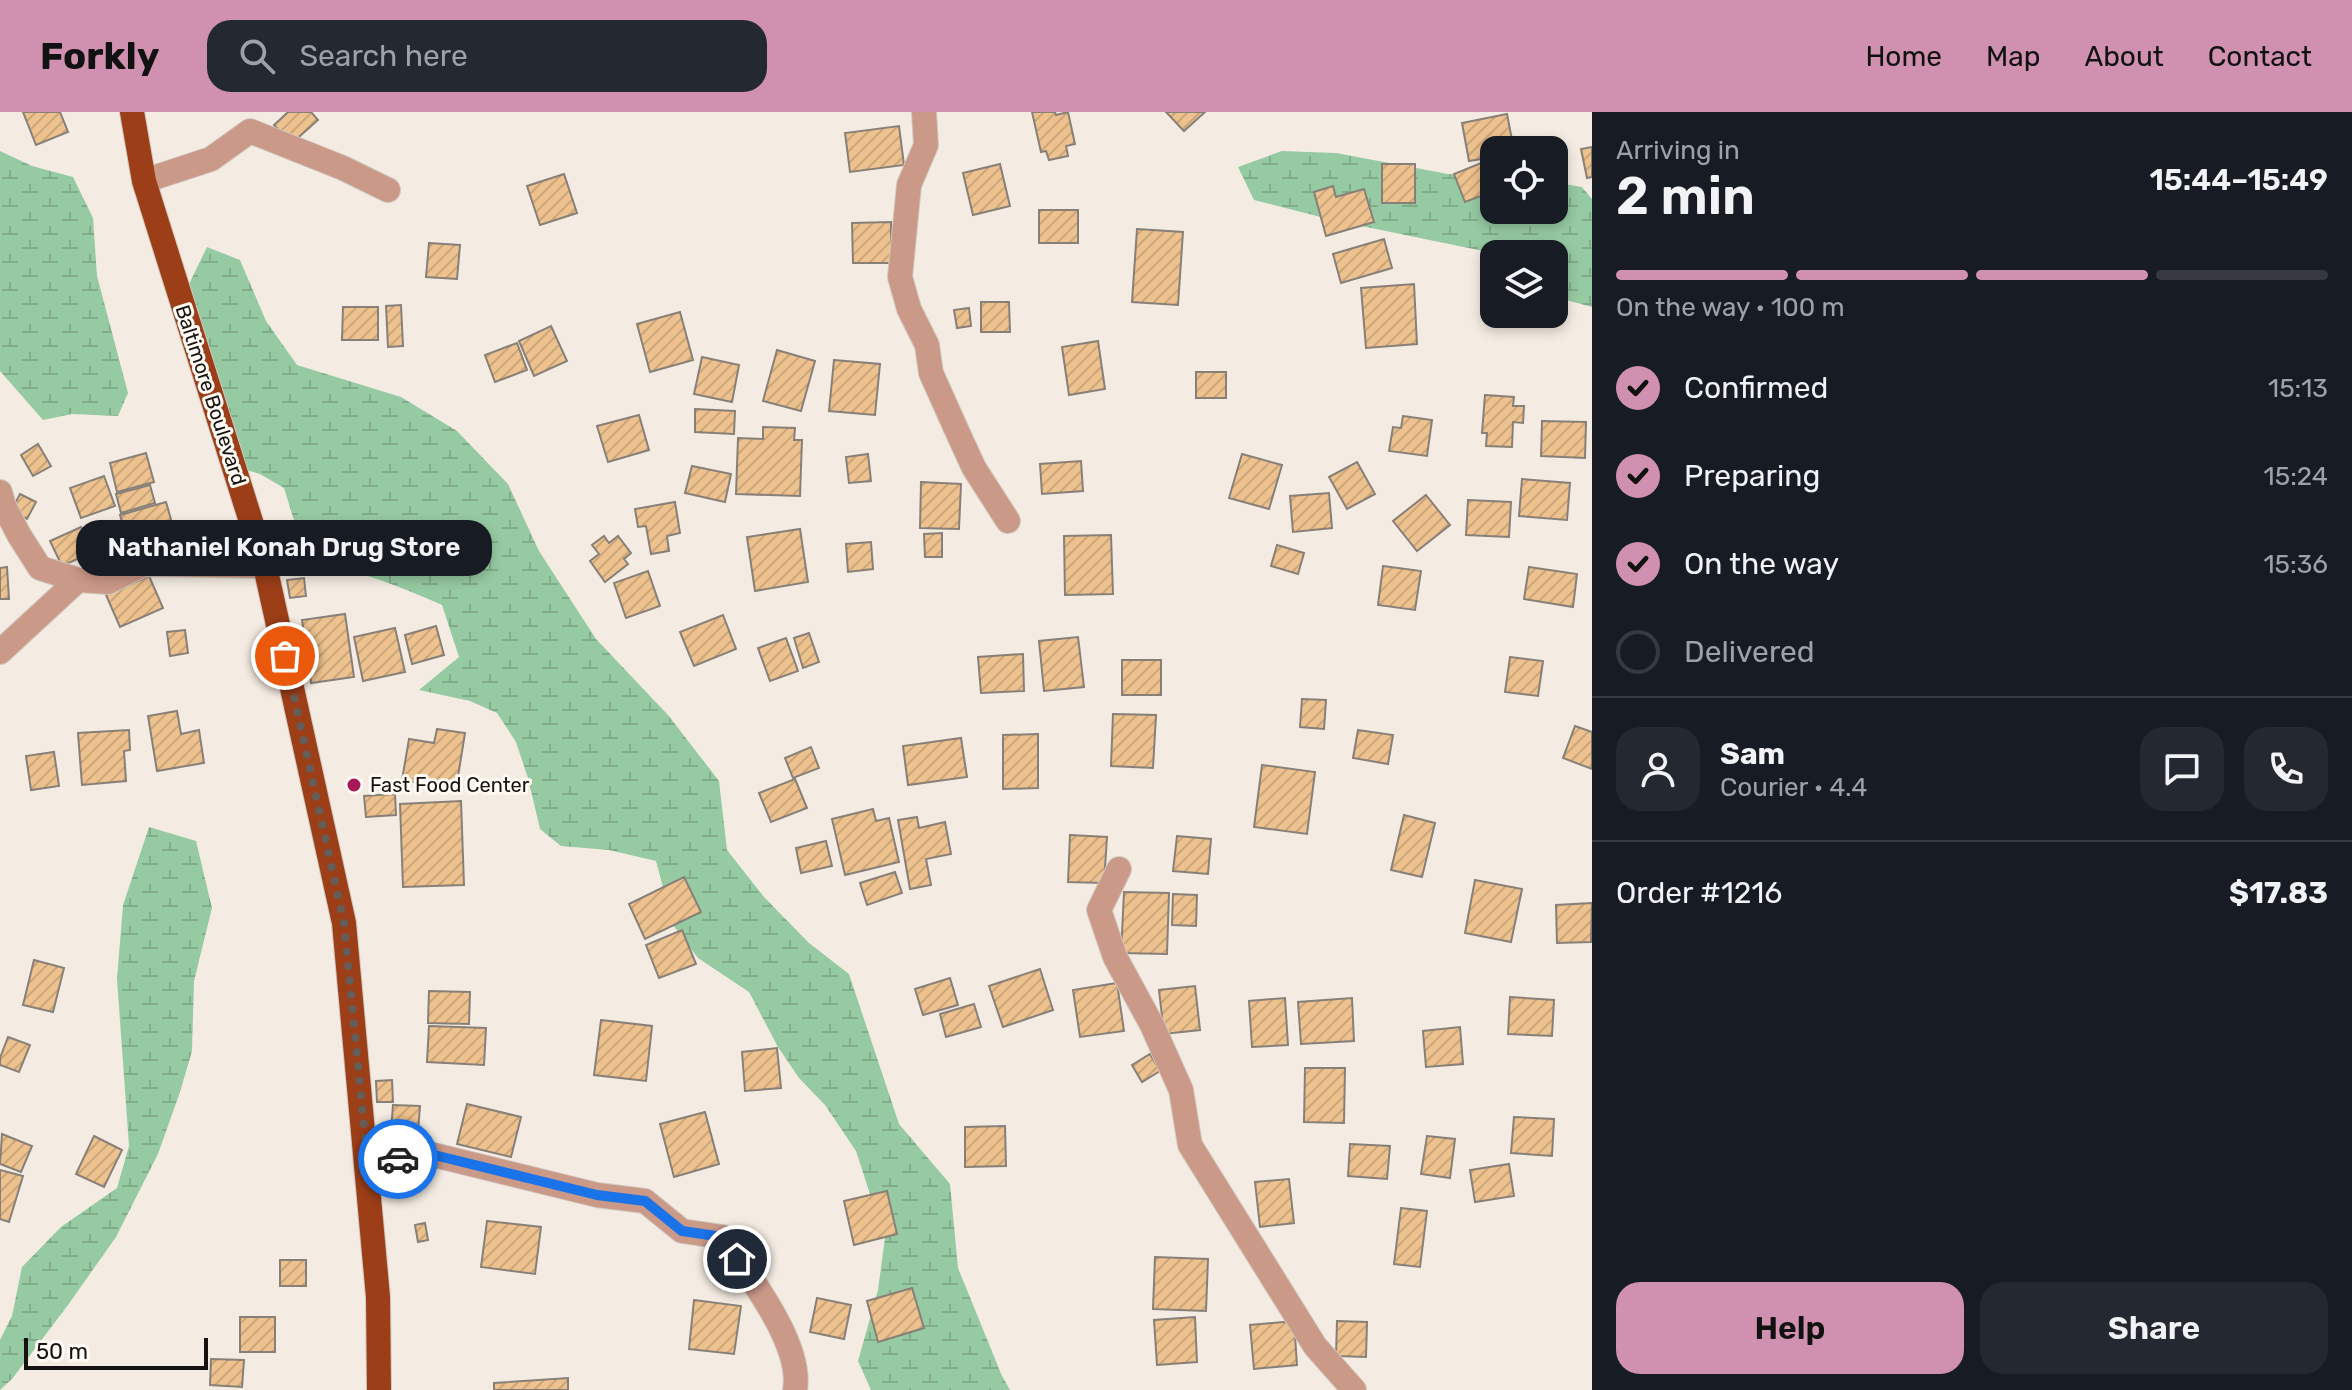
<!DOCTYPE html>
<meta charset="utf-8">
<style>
body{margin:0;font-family:Rubik,sans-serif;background:#242831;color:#f1f3f6;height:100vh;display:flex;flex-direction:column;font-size:30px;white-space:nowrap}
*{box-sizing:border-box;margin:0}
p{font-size:26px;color:#9ea1a6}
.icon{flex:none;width:44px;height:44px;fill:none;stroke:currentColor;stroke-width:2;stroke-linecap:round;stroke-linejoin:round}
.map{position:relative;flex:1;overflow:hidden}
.side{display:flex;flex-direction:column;background:#171b24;width:760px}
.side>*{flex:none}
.buttons{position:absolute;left:1480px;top:24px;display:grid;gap:16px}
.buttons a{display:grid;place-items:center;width:88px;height:88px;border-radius:16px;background:#171b24;box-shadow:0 4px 12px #0003;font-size:40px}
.scale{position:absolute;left:24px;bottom:20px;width:184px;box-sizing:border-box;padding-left:8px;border:4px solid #15120f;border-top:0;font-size:22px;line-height:28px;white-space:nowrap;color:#15120f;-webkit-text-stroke:6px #fffaf4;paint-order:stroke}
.pin{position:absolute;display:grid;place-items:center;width:68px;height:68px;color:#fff;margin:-34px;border:4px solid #fff;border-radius:50%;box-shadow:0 2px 8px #0007}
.courier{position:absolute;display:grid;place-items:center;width:80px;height:80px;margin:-40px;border:6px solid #1a73e8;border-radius:50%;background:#fff;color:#222;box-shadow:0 2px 10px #0007}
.bubble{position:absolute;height:56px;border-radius:24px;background:#171b24;box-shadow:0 4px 12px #0003;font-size:26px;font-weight:600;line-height:56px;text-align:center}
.overview em{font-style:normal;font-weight:600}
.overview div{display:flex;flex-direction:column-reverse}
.overview{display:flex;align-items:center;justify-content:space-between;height:136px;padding:0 24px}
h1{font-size:52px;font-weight:600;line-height:60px}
.bar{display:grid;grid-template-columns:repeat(4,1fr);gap:12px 8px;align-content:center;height:96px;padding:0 24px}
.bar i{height:10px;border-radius:6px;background:#363941}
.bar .current{background:#d090af}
.bar p{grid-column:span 4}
.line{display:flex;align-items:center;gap:20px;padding:0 24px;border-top:2px solid #363941}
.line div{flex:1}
.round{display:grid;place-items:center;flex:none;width:84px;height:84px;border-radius:24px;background:#242831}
ol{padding:0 24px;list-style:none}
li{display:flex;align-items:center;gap:24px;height:88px}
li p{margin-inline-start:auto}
li .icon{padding:8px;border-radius:50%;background:#d090af;color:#111;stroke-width:4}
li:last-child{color:#9ea1a6}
li i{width:44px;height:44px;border:4px solid #363941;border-radius:50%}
.action{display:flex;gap:16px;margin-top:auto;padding:16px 24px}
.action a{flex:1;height:92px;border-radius:24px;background:#d090af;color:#111;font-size:32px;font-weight:600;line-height:92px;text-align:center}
.action a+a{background:#242831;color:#f1f3f6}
header{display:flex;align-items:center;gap:48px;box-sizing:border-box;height:112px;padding:0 40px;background:#d090af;color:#111}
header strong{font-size:38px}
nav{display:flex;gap:44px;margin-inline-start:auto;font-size:28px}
.search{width:560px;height:72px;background:#242831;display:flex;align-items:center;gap:20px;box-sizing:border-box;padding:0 28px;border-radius:24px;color:#9ea1a6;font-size:30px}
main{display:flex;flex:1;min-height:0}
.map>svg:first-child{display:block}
.wetland{fill:url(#wetland-marsh)}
.building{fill:url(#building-hatch);stroke:#888078;stroke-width:2}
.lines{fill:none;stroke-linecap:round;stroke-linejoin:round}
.minor-casing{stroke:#d0c9c0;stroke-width:26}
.trunk-casing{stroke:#d0c9c0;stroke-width:26}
.minor{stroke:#cb9988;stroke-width:24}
.trunk{stroke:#9c3e18;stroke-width:24}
.done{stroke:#635e59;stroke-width:8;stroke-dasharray:0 14.4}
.route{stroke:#1a73e8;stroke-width:10}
.poi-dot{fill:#a71858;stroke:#fffaf4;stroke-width:3}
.labels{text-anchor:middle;stroke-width:6;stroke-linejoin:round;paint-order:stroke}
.street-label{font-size:20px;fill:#15120f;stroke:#fffaf4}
.poi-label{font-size:20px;fill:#15120f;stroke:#fffaf4;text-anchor:start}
</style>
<header>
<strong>Forkly</strong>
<div class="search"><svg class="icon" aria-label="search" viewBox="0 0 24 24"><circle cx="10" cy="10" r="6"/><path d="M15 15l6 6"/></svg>Search here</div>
<nav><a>Home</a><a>Map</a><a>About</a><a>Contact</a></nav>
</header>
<main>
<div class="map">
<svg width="1592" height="1278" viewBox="0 0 1592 1278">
<defs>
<pattern id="wetland-marsh" width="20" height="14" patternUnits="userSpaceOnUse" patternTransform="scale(2)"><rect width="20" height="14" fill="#96caa2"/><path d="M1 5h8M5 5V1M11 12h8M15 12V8" fill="none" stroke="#80ac8a"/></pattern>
<pattern id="building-hatch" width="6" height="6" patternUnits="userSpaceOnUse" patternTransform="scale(2)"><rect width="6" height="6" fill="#eec28e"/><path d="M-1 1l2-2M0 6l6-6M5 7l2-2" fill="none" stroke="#cba679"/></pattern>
</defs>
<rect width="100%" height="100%" fill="#f4ece2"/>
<g class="wetland">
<polygon points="0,39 32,54 73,65 93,106 97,164 128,281 118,304 72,302 43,308 0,259"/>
<polygon points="1282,39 1336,41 1448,62 1494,63 1494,98 1554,98 1554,70 1582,75 1592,87 1592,195 1566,188 1554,177 1554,142 1498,142 1332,108 1254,88 1238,55"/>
<path d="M 207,135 L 240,148 L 266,209 L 297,253 L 401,285 L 457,319 L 508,372 L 539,439 L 596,527 L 668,603 L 719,669 L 727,738 L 764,785 L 809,831 L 849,862 L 899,1012 L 950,1072 L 958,1156 L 1002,1264 L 1010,1278 L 871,1278 L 858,1249 L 878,1178 L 886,1118 L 869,1079 L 856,1039 L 825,993 L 799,966 L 778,935 L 749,880 L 698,846 L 673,813 L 656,749 L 609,738 L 561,734 L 540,717 L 528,666 L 516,630 L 497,601 L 470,589 L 419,578 L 459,545 L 442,493 C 399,474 359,458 312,451 L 300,428 L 284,376 L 260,362 L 221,351 L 177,197 Z"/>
<polygon points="149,715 196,729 212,796 194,869 192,939 180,980 158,1042 116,1125 68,1193 12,1267 0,1278 0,1228 12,1204 22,1155 61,1115 117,1076 129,1034 117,867 123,793"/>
</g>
<g class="building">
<polygon points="23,0 60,0 68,20 36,33"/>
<polygon points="288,0 311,0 318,8 291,32 274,13"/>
<polygon points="1032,0 1055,0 1056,3 1068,0 1075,32 1066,34 1068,44 1049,48 1046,39 1041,40"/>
<polygon points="1166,0 1205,0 1184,19"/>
<polygon points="1507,2 1514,38 1494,38 1494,45 1469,49 1462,11"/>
<polygon points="899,14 904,53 850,60 845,21"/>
<polygon points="1592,35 1592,65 1587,66 1581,37"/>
<polygon points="1486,49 1494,71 1494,79 1465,90 1454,62"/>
<polygon points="1000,52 1010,94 973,103 963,61"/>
<rect x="1382" y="52" width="33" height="39"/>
<polygon points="564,62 577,101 540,113 527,74"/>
<polygon points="1333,74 1336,85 1364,77 1374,110 1326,124 1314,80"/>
<rect x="1039" y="98" width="39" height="33"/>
<polygon points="891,110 891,151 853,151 852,111"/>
<polygon points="1137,117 1183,120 1178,193 1132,190"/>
<polygon points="1384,127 1392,156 1341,171 1333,142"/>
<polygon points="429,131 460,133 457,167 426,165"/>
<polygon points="1414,172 1417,232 1366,236 1361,176"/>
<polygon points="981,190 1009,190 1010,220 981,220"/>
<polygon points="401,193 403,234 388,235 386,194"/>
<polygon points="343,195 378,195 378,228 342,228"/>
<polygon points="969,196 971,214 957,216 954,198"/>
<polygon points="680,200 693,248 650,260 637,212"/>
<polygon points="551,214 567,249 534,264 519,229"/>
<polygon points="1098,229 1105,277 1069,283 1062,235"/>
<polygon points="517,231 527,258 495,270 485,243"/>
<polygon points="777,238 815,249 801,299 763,289"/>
<polygon points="702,245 739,253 732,290 694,282"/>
<polygon points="834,248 880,252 875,303 829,299"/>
<rect x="1196" y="260" width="30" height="26"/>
<polygon points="1485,283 1514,285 1513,294 1524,294 1523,311 1513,310 1512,335 1486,334 1487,321 1482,321"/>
<polygon points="695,297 735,299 734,322 695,320"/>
<polygon points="639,303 649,338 608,350 597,314"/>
<polygon points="1403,304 1432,308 1427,344 1389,339 1393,315 1401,316"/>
<polygon points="1542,309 1586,310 1585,346 1541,344"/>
<polygon points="763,315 795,316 794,328 802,328 800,384 736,382 738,326 763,327"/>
<polygon points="38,332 51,354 33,364 21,343"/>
<polygon points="146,341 154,370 117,380 110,351"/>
<polygon points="868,342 871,369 849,371 846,345"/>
<polygon points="1242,342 1282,353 1269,397 1229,386"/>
<polygon points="1081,349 1083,379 1042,382 1040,352"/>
<polygon points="1357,350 1375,382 1347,397 1329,365"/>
<polygon points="692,354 731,362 725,390 685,381"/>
<polygon points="104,364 115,394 81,406 70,376"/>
<polygon points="1522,367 1570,371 1567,408 1519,404"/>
<polygon points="921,370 961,372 959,417 920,416"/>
<polygon points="150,373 155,391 121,401 116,382"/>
<polygon points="1329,381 1332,416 1293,420 1290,384"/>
<polygon points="20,382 36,390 27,407 11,399"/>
<polygon points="1426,383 1450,413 1417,439 1393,409"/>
<polygon points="1468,388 1511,390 1509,425 1466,423"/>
<polygon points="166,390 179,435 161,440 157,426 129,435 120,403"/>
<polygon points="675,390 680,421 667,424 669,439 651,442 646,414 638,415 635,397"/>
<polygon points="81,415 93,440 62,454 50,429"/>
<polygon points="800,417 808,470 755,479 747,425"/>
<polygon points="942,421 942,445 925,445 924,422"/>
<polygon points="1111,423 1113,482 1065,483 1064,424"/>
<polygon points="604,424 609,431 618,424 631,441 624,447 628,452 605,470 590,449 599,442 592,433"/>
<polygon points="871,430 873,457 848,460 846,432"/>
<polygon points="1277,433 1304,441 1298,462 1271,454"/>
<polygon points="1383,454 1421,459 1415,498 1378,493"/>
<polygon points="7,455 9,487 0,487 0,456"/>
<polygon points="1529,455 1577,462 1573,495 1524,487"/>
<polygon points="648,459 660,494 626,506 614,471"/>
<polygon points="149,464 163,496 120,515 106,483"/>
<polygon points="304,466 306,484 290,486 287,468"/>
<polygon points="345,502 354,565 311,571 302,508"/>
<polygon points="723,503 736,537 694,554 680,520"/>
<polygon points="436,514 444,543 412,552 405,523"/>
<polygon points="395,516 405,560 363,569 354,525"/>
<polygon points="185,518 188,541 170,544 167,520"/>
<polygon points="809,521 819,550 803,556 794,526"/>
<polygon points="1078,525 1084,575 1044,579 1039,529"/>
<polygon points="786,526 798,559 770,569 758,536"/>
<polygon points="1023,542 1024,579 981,581 978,545"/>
<polygon points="1510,545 1543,549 1538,584 1505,580"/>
<rect x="1122" y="548" width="39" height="35"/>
<polygon points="1302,587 1326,588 1324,617 1300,615"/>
<polygon points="177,599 181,622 199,618 204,651 157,659 148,604"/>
<polygon points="1113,602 1156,603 1153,656 1111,654"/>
<polygon points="1575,614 1592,620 1592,657 1563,646"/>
<polygon points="437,617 465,621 456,677 402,668 409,627 434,631"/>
<polygon points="129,618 130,638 124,639 126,669 82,673 78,621"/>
<polygon points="1358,618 1393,623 1388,652 1353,646"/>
<polygon points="1038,622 1038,676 1003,677 1003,623"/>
<polygon points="961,626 967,665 908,673 903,634"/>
<polygon points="811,635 819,656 793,666 785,646"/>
<polygon points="54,640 59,674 31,678 26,644"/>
<polygon points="1262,653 1315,660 1307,722 1254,715"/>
<polygon points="795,667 807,696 771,710 759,681"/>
<polygon points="395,682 396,703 366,705 364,684"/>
<polygon points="461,689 464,773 403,775 400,692"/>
<polygon points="873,697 876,709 889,706 899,750 845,763 832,707"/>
<polygon points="1404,703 1435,711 1422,765 1391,758"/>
<polygon points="917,705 919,716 945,710 951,742 926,747 931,773 910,777 898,708"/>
<polygon points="1070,723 1107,725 1104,771 1068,770"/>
<polygon points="1177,724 1211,727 1208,762 1173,759"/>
<polygon points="826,729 832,754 801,761 796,736"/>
<polygon points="895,760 902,781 867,793 860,771"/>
<polygon points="684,765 701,800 645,827 629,792"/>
<polygon points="1475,768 1522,777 1511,830 1465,821"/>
<polygon points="1124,780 1169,781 1167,842 1121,841"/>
<polygon points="1173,782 1197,783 1196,814 1172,813"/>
<polygon points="1592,791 1591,830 1557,831 1556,793"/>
<polygon points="682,818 696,852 659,866 646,833"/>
<polygon points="34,848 64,856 53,900 23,893"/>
<polygon points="1040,857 1053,898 1003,915 989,874"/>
<polygon points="950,866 958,893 923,903 915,877"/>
<polygon points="1117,871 1124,919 1080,925 1073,878"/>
<polygon points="1195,874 1200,918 1164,922 1159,878"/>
<polygon points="429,879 470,880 469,912 428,911"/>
<polygon points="1510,885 1554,888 1552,924 1508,922"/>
<polygon points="1285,886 1288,933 1252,935 1249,889"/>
<polygon points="1352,886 1354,929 1301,932 1298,890"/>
<polygon points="974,892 981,915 946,925 940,902"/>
<polygon points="601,908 652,914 646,969 594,963"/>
<polygon points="429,914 486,916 484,953 427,950"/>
<polygon points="1460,915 1463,952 1426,955 1423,919"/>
<polygon points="8,925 30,933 19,960 0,953 0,946"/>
<polygon points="777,936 781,976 745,979 742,940"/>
<polygon points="1150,942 1160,959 1142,970 1132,953"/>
<polygon points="1305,956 1345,956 1344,1011 1304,1010"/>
<polygon points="392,968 393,990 377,990 376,969"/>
<polygon points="467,992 521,1005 511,1045 457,1032"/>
<polygon points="393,993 420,994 418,1020 391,1019"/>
<polygon points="705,1000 719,1052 674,1065 660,1012"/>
<polygon points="1514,1005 1554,1007 1552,1044 1511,1041"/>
<polygon points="1005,1014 1006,1054 965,1055 965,1015"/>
<polygon points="2,1022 32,1034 21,1060 0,1052"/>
<polygon points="94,1024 122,1038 104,1075 76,1062"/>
<polygon points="1427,1024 1455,1027 1450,1066 1421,1062"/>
<polygon points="1350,1032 1390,1034 1387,1067 1348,1064"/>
<polygon points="1509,1052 1514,1084 1475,1090 1470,1058"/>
<polygon points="0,1058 23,1064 9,1110 0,1107"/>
<polygon points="1289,1067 1294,1111 1260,1115 1255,1070"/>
<polygon points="887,1079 897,1122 854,1133 844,1089"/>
<polygon points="1401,1096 1427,1099 1420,1155 1394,1152"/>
<polygon points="487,1109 541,1115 535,1162 481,1155"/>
<polygon points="425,1111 428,1128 418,1130 415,1113"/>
<polygon points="1155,1145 1208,1147 1206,1199 1153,1197"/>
<rect x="280" y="1148" width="26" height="26"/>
<polygon points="912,1176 924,1216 878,1230 867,1189"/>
<polygon points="817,1186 851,1193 844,1227 810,1220"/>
<polygon points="694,1188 741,1194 734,1242 689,1237"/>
<rect x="240" y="1205" width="35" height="35"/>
<polygon points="1195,1205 1197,1250 1157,1253 1154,1208"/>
<polygon points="1294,1209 1297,1253 1254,1257 1250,1213"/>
<polygon points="1337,1209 1367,1210 1366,1245 1336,1244"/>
<polygon points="211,1247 244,1248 242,1275 210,1273"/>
<polygon points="568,1266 568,1278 494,1278 494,1271"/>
</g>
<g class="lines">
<g class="minor-casing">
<g id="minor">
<polyline points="924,0 926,33 909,73 900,165 909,197 927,233 931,261 957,319 974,356 1008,409"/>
<polyline points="144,69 211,47 250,19 343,56 388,78"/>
<polyline points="0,380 4,394 19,423 40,456 78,468 108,470 144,452 265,454"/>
<polyline points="0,540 78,468"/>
<polyline points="1119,757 1099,798 1115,845 1152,913 1181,978 1190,1033 1315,1234 1354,1278"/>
<path d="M 368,1055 L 426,1041 L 597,1083 L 645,1089 L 682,1119 L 723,1125 C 748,1163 803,1232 795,1278"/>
</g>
</g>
<g class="trunk-casing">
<polyline id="trunk" points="132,0 144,69 265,454 344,811 378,1185 379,1278"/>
</g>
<use href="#minor" class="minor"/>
<use href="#trunk" class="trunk"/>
</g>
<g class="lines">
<polyline class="done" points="285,544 344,811 368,1055 398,1047"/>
<polyline class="route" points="398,1047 426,1041 597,1083 645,1089 682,1119 723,1125 737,1147"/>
</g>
<circle class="poi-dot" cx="354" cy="673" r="8"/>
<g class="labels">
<g class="street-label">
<text transform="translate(211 283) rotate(72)" y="7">Baltimore Boulevard</text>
</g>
<g class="poi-label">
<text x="370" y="680">Fast Food Center</text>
</g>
</g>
</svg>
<div class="buttons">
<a><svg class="icon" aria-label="locate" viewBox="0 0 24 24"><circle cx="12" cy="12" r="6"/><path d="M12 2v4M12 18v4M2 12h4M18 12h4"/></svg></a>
<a><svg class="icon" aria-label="layers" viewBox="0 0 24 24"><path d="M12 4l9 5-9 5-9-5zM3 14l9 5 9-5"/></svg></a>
</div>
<div class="scale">50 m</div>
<div class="pin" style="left:285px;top:544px;background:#ea580c"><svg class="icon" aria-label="bag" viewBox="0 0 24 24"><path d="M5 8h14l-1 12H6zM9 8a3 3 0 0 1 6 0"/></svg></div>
<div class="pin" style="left:737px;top:1147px;background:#1f2937"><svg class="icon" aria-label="home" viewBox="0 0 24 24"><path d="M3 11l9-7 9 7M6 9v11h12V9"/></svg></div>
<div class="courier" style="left:398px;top:1047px"><svg class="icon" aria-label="car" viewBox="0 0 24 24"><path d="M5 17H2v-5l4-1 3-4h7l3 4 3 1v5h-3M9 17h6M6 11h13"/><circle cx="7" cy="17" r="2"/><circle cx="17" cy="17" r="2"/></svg></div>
<div class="bubble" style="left:76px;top:408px;width:416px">Nathaniel Konah Drug Store</div>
</div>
<section class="side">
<div class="overview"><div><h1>2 min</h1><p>Arriving in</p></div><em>15:44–15:49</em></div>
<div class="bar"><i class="current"></i><i class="current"></i><i class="current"></i><i></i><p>On the way · 100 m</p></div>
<ol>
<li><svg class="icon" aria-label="check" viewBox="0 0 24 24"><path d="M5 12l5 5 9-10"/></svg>Confirmed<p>15:13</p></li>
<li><svg class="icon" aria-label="check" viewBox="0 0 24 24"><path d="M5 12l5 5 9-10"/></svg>Preparing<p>15:24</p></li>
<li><svg class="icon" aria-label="check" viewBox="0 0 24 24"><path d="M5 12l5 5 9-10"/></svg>On the way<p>15:36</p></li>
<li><i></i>Delivered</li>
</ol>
<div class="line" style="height:144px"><a class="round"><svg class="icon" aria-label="person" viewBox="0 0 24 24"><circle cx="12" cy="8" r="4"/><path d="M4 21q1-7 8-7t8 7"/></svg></a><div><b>Sam</b><p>Courier · 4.4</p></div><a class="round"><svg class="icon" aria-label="chat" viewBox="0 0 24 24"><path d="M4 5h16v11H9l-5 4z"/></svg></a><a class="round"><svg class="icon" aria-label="phone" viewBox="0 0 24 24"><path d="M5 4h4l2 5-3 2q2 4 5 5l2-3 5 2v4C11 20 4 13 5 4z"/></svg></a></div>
<div class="line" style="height:104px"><div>Order #1216</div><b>$17.83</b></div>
<div class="action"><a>Help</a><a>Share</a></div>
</section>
</main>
